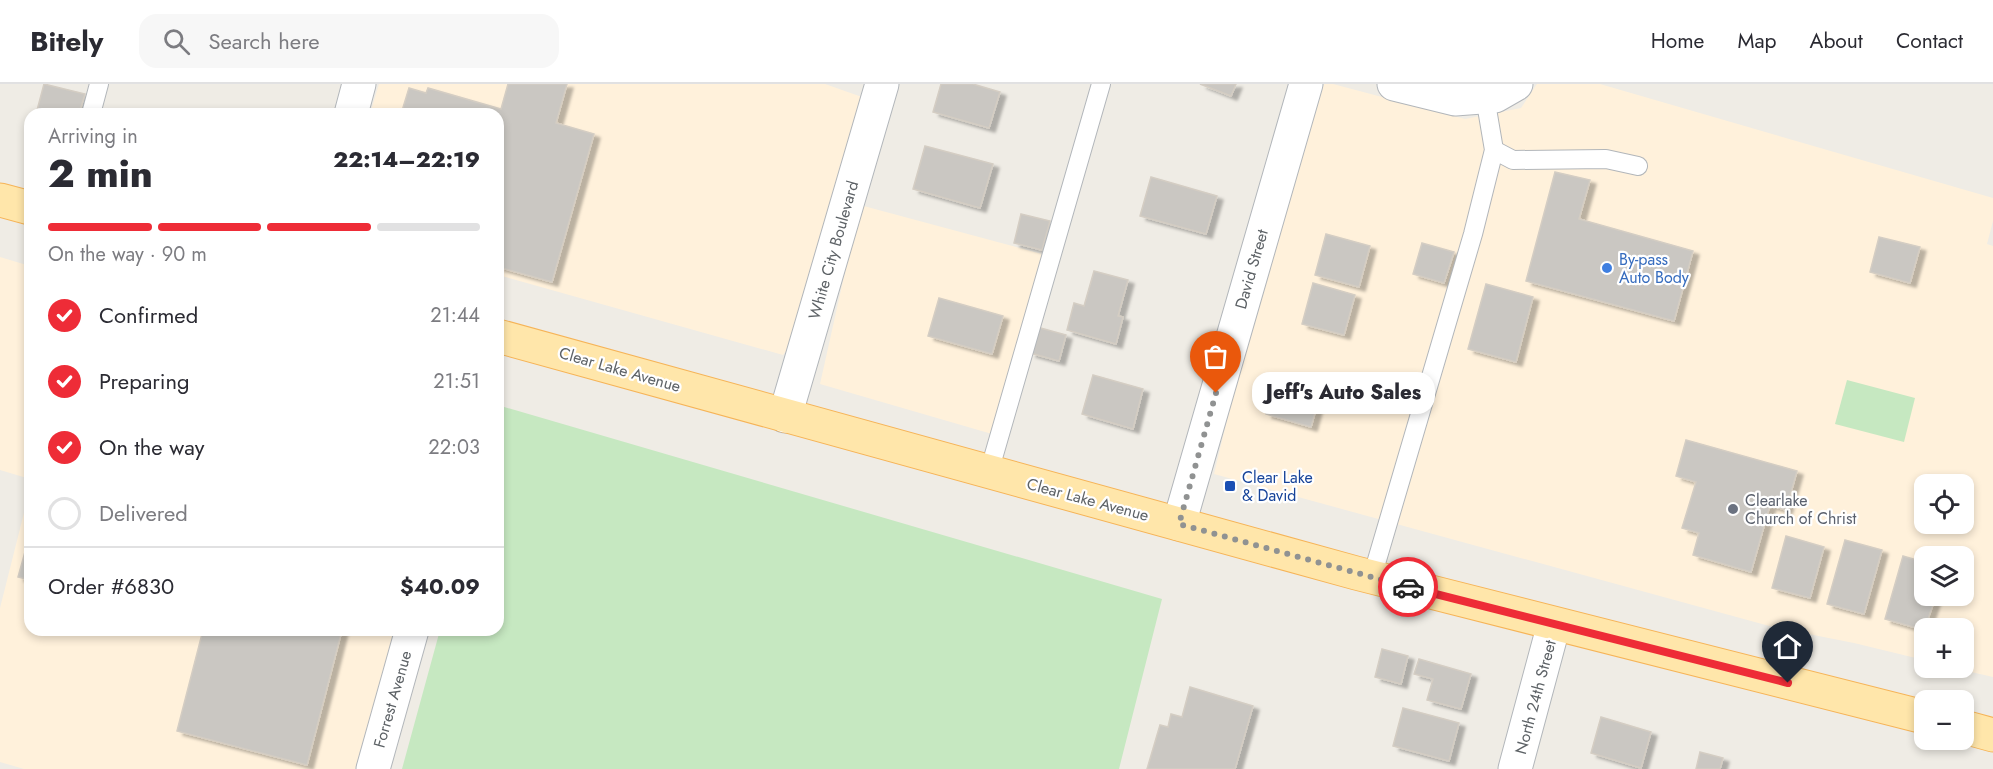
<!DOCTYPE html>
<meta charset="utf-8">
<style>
body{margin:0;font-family:Jost,sans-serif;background:#f7f7f7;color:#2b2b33;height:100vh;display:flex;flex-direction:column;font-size:22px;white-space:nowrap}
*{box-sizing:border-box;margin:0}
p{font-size:20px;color:#7c7c81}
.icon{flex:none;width:33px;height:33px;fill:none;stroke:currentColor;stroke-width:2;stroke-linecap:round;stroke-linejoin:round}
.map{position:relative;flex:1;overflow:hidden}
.sheet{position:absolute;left:24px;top:24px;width:480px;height:528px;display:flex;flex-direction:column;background:#fff;border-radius:18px;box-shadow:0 3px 9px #0003}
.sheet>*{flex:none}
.tools{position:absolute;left:1914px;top:390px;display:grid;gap:12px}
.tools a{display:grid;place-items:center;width:60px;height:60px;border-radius:12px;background:#fff;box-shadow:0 3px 9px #0003;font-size:30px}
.pin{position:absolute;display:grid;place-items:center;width:51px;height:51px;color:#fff;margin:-62px -26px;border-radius:50% 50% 50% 0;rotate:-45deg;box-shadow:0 0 6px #0007}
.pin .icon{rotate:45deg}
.courier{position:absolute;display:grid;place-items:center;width:60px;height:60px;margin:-30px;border:4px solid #ee2c37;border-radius:50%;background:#fff;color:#222;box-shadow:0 2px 8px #0007}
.bubble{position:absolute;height:42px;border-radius:18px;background:#fff;box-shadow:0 3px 9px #0003;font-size:20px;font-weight:800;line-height:42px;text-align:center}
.headline em{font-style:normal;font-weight:800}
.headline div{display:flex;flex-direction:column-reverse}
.headline{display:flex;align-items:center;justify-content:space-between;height:102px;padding:0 24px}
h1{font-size:39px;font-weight:800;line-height:45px}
.bar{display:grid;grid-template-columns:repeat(4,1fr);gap:9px 6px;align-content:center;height:72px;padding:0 24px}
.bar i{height:8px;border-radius:4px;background:#e1e1e2}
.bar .active{background:#ee2c37}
.bar p{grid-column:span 4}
.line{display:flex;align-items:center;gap:15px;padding:0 24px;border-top:2px solid #e1e1e2}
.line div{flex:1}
ol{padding:0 24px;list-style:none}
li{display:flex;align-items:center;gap:18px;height:66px}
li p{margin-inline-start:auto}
li .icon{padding:6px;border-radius:50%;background:#ee2c37;color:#fff;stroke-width:4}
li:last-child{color:#7c7c81}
li i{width:33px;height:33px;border:3px solid #e1e1e2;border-radius:50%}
header{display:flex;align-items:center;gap:36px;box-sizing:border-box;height:84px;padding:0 30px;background:#fff;border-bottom:2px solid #e1e1e2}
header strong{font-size:28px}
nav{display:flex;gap:33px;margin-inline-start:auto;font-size:21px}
.search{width:420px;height:54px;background:#f7f7f7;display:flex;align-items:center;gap:15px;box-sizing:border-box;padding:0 21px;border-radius:18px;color:#7c7c81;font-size:22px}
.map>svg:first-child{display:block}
.commercial{fill:#fff1db;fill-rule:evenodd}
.green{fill:#c6e8c1}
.building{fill:#cac7c2;stroke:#d4cdc3;stroke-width:1.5;filter:url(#shadow)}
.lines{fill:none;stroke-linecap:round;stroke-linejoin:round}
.service-casing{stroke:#b2b6ba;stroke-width:20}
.minor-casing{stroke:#b2b6ba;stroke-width:35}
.primary-casing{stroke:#f6b458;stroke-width:35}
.service{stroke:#fff;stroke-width:18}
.minor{stroke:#fff;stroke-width:33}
.primary{stroke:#ffe6aa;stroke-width:33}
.done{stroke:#909292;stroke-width:6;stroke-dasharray:0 10.8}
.route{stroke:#ee2c37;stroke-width:8}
.shop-dot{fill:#3f7fe0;stroke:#fff;stroke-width:2}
.transit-dot{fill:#1a4fb4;stroke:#fff;stroke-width:2}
.worship-dot{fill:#6b7280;stroke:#fff;stroke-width:2}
.labels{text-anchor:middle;stroke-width:4.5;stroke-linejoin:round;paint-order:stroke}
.street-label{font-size:16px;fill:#5d6266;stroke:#fff}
.shop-label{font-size:16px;fill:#366cbe;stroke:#fff;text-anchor:start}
.transit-label{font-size:16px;fill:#164399;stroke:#fff;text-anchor:start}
.worship-label{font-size:16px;fill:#5b616d;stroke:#fff;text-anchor:start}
</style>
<header>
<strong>Bitely</strong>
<div class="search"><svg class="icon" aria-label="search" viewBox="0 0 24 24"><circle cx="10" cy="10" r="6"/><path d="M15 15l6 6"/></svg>Search here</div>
<nav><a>Home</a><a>Map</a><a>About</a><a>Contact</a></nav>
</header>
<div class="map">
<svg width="1993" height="685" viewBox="0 0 1993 685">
<defs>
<filter id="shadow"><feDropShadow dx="6" dy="4" stdDeviation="1.5" flood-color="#0004"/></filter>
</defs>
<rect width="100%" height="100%" fill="#efece5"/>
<g class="commercial">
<polygon points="379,0 825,0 862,13 796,254 783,271 498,191 498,30 370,30"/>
<path d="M 1324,0 L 1333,0 L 1465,35 L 1521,24 L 1537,0 L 1600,0 L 1993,114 L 1993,137 L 1987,160 L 1993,162 L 1993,593 L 1954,584 L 1964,584 L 1964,544 L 1924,544 L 1924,576 L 1854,559 L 1773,543 L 1214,390 L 1248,248 ZM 1924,400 L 1964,400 L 1964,440 L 1924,440 ZM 1924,472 L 1964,472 L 1964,512 L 1924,512 Z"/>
<polygon points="860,121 1042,170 992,350 820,300"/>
<polygon points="0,173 30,182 30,395 0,386"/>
<polygon points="30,405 30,546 395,546 355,685 24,685 0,678 0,524"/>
</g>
<g class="green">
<polygon points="1847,296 1915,314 1904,358 1835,340"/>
<polygon points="501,322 1162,515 1119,685 402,685 440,546 498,546 498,333"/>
</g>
<g class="building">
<polygon points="44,0 85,10 79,30 36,30"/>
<polygon points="508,0 567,0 556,39 594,50 552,198 498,183 498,30 401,30 409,4 426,9 428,4 501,25"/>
<polygon points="941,0 973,0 1000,8 989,44 933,28"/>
<polygon points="1200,0 1236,0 1231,12"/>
<polygon points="925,62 993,80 980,124 913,105"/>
<polygon points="1555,88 1590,96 1579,135 1693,167 1674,237 1526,197"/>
<polygon points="1151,93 1217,112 1206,150 1140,132"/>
<polygon points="1021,130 1050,137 1042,166 1014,159"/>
<polygon points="1326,150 1370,162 1359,203 1315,191"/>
<polygon points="1879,153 1920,163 1910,199 1870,188"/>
<polygon points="1422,159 1454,168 1444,199 1413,190"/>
<polygon points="1094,187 1128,196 1118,232 1123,233 1116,260 1067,246 1074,219 1084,222"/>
<polygon points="1313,199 1355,211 1344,251 1302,240"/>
<polygon points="1486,200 1533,213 1516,278 1468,265"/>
<polygon points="939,214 1003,232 992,270 928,252"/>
<polygon points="1037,243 1066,251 1059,277 1030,269"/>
<polygon points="1093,291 1143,305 1133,345 1082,330"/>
<polygon points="1276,295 1321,307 1311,343 1266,330"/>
<polygon points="1686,356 1797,387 1786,426 1770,421 1751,488 1693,471 1699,449 1682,444 1696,398 1676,392"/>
<polygon points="30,450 30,496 18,493"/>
<polygon points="1786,452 1824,463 1810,514 1772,504"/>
<polygon points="1845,456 1882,466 1864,530 1827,520"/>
<polygon points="1903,472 1924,478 1924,512 1936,512 1924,546 1885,535"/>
<polygon points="203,546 342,546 307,681 177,647"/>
<polygon points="1382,565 1408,572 1401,600 1375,593"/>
<polygon points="1419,575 1471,590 1461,625 1427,616 1433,595 1414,590"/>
<polygon points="1190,603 1253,622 1235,685 1147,685 1160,641 1168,643 1171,630 1182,633"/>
<polygon points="1403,624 1459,639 1449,677 1393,662"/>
<polygon points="1601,633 1651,648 1641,684 1591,669"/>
<polygon points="1700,668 1723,674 1720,685 1696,685"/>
</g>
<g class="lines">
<g class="service-casing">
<g id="service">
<polyline points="91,30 99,0"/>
<polyline points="1494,66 1513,76 1606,75 1638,82"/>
<polyline points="989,388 1101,0"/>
<polyline points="1372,493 1473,150 1494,66 1485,13"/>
</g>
</g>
<g class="minor-casing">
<g id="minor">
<polyline points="1394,0 1455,15 1495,12 1516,0"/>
<polyline points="351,30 359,0"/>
<polyline points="785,332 882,0"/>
<polyline points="1179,440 1306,0"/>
<polyline points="373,685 412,546"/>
<polyline points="1515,685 1554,540"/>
</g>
</g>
<g class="primary-casing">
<g id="primary">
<polyline points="0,116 30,124"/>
<polyline points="498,252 1356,489 1924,633"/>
<polyline points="1964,643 1993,651"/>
</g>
</g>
<use href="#service" class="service"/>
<use href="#minor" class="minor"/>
<use href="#primary" class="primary"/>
</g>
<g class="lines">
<polyline class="done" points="1216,309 1179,440 1408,503"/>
<polyline class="route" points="1408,503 1788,599"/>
</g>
<circle class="shop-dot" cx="1607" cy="184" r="6"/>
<rect class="transit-dot" x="1224" y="396" width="12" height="12" rx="3"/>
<circle class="worship-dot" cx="1733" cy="425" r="6"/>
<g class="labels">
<g class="street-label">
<text transform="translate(833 166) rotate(-74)" y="6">White City Boulevard</text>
<text transform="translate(1251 185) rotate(-74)" y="6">David Street</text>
<text transform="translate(620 285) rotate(16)" y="6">Clear Lake Avenue</text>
<text transform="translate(1088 415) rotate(15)" y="6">Clear Lake Avenue</text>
<text transform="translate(1535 613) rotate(-75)" y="6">North 24th Street</text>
<text transform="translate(392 615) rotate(-74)" y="6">Forrest Avenue</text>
</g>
<g class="shop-label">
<text x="1619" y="181">By-pass<tspan x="1619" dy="18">Auto Body</tspan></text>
</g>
<g class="transit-label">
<text x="1242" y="399">Clear Lake<tspan x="1242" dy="18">&amp; David</tspan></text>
</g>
<g class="worship-label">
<text x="1745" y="422">Clearlake<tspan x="1745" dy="18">Church of Christ</tspan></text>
</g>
</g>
</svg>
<div class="tools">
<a><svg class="icon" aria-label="locate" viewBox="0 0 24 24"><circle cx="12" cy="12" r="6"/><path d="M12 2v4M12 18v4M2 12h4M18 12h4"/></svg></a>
<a><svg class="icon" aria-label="layers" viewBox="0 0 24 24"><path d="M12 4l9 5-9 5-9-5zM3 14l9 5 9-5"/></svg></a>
<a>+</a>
<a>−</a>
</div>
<div class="pin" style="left:1216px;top:309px;background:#ea580c"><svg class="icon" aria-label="bag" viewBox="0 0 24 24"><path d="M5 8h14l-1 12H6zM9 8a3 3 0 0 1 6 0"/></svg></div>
<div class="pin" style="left:1788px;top:599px;background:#1f2937"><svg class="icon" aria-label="home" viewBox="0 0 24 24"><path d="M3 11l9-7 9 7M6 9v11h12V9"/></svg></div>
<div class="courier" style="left:1408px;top:503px"><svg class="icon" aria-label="car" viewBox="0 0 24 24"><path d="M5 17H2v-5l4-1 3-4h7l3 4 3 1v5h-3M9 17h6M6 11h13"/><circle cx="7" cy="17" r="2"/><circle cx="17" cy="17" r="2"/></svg></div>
<div class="bubble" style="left:1252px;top:288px;width:183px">Jeff's Auto Sales</div>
<section class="sheet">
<div class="headline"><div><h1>2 min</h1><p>Arriving in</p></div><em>22:14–22:19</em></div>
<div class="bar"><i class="active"></i><i class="active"></i><i class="active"></i><i></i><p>On the way · 90 m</p></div>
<ol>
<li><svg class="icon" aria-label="check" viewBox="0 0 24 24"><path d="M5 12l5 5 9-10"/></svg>Confirmed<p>21:44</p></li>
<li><svg class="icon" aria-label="check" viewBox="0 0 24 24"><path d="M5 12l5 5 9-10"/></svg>Preparing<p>21:51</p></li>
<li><svg class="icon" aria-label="check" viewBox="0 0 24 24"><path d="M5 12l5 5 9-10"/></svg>On the way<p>22:03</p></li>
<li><i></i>Delivered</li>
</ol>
<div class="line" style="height:78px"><div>Order #6830</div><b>$40.09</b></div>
</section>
</div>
